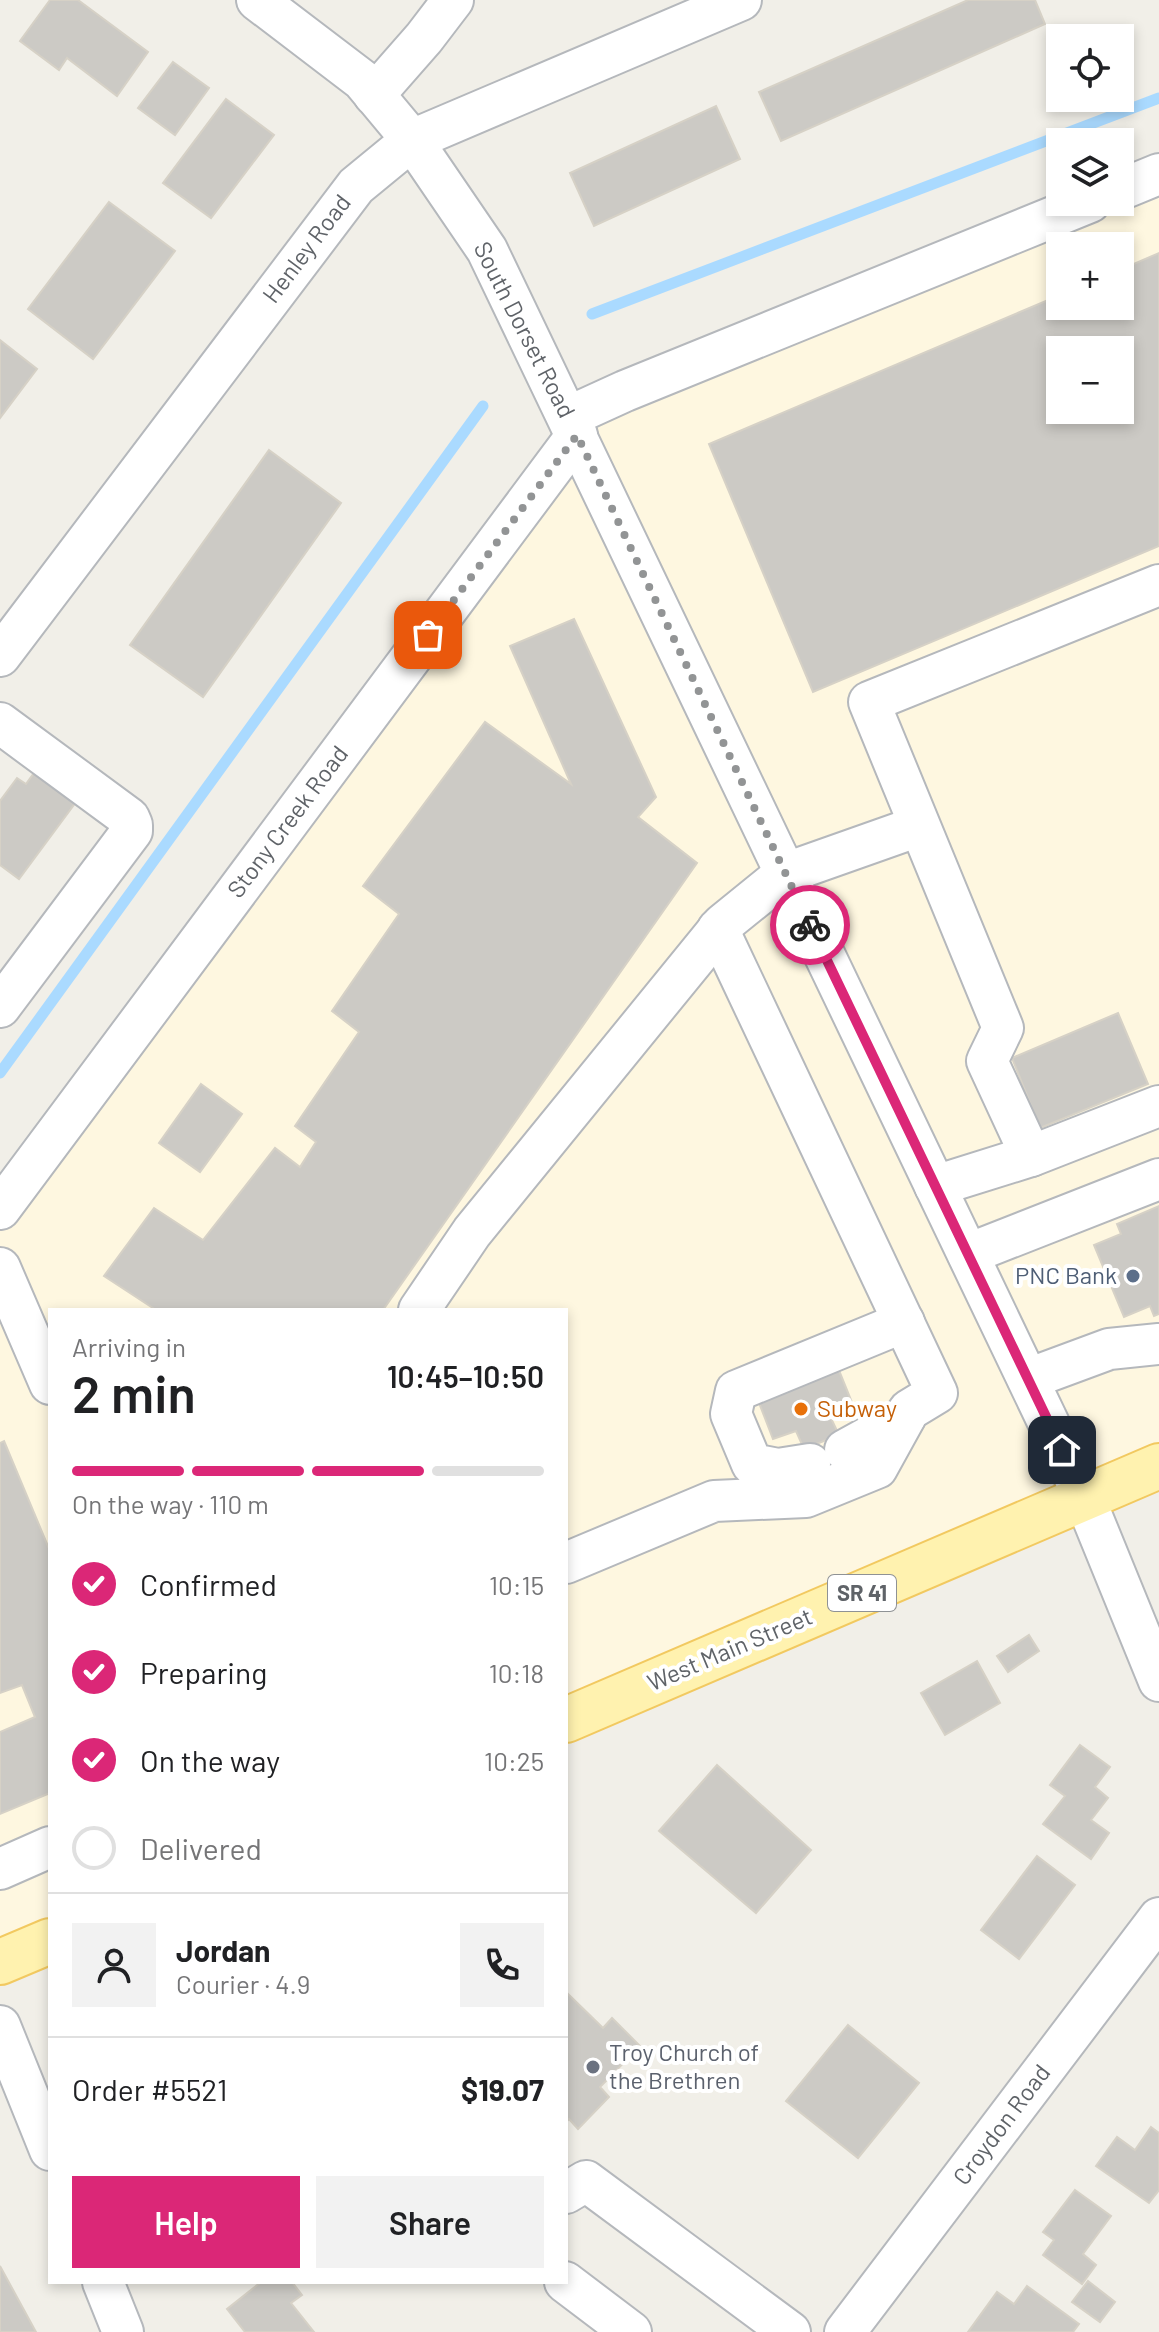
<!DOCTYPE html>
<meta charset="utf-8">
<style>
body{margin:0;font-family:Barlow,sans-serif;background:#f2f2f2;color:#202124;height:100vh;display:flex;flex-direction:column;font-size:30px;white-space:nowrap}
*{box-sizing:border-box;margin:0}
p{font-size:26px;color:#757577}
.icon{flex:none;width:44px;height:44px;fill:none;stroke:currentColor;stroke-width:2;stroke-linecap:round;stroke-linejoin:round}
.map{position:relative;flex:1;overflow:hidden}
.drawer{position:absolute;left:48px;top:1308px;width:520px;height:976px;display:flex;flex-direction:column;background:#fff;border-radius:0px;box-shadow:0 4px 12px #0003}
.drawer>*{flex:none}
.controls{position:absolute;left:1046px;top:24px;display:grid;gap:16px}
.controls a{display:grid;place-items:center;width:88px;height:88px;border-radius:0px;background:#fff;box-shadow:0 4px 12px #0003;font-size:40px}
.pin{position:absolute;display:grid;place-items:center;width:68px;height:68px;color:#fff;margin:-34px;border-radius:16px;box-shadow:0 4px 12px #0006}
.courier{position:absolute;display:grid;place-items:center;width:80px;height:80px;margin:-40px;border:6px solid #db2777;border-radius:50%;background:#fff;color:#222;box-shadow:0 2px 10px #0007}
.headline em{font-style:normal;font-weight:600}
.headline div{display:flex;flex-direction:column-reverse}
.headline{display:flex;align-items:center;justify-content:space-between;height:136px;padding:0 24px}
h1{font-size:52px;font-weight:600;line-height:60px}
.bar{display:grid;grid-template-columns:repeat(4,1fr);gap:12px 8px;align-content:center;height:96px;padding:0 24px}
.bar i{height:10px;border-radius:6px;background:#e0e0e0}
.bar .active{background:#db2777}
.bar p{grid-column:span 4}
.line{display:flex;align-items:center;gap:20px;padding:0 24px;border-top:2px solid #e0e0e0}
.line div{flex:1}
.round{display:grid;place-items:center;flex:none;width:84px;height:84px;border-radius:0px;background:#f2f2f2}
ol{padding:0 24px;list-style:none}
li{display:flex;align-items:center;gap:24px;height:88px}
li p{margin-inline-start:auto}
li .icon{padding:8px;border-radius:50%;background:#db2777;color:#fff;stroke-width:4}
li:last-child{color:#757577}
li i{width:44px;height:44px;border:4px solid #e0e0e0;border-radius:50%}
.primary-button{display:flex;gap:16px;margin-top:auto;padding:16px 24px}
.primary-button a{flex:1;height:92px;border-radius:0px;background:#db2777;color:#fff;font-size:32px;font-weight:600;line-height:92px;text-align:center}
.primary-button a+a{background:#f2f2f2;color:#202124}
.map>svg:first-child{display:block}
.commercial{fill:#fef7e0;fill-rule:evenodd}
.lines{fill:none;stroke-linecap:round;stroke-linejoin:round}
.stream{stroke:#aadaff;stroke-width:11}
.building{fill:#cccac5;stroke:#d6d1c6;stroke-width:2;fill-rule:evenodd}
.minor-casing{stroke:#b5b8bc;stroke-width:44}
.major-casing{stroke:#f2c960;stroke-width:48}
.minor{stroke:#fff;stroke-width:40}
.major{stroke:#fff2af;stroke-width:44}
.done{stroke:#929495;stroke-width:8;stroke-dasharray:0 14.4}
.route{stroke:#db2777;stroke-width:10}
.service-dot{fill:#5c6f8a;stroke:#fff;stroke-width:3}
.food-dot{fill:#e8710a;stroke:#fff;stroke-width:3}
.worship-dot{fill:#6b7280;stroke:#fff;stroke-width:3}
.labels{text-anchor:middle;stroke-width:8;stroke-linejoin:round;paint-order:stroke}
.shield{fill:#fff;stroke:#8f9295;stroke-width:2}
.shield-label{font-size:22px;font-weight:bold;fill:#5f6368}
.street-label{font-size:24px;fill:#5f6368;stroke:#fff}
.service-label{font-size:24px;fill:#4e5e75;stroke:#fff;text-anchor:end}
.food-label{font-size:24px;fill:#c56008;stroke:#fff;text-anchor:start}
.worship-label{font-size:24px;fill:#5b616d;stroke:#fff;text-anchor:start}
</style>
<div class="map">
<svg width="1159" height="2332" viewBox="0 0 1159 2332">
<rect width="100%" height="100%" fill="#f1efe8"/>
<path class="commercial" d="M 1159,175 L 1159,1466 L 566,1720 L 566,1310 L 50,1310 L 50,1941 L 0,1962 L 0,1209 L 568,417 ZM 1060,246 L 1120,246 L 1120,306 L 1060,306 ZM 1060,350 L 1120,350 L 1120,410 L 1060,410 Z"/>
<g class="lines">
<g class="stream">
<polyline points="592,314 1159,98"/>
<polyline points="0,1073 483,406"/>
</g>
</g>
<g class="building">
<polygon points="50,0 78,0 148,52 117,96 67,58 59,70 20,41"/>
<polygon points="968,0 1035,0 1045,24 781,141 759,92"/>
<polygon points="173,62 209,88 175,135 138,108"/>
<polygon points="226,99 274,135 211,218 163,183"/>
<polygon points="716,106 740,159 594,226 570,173"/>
<polygon points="109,202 175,251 93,359 28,309"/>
<path d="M 1159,253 L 1159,546 L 813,692 L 709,444 L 1060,295 L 1060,306 L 1120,306 L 1120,270 ZM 1060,350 L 1120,350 L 1120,410 L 1060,410 Z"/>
<polygon points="0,340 37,369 0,418"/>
<polygon points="269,450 341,503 203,697 130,645"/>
<polygon points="574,619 656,797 638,817 697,863 383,1310 156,1310 104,1276 154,1208 203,1240 275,1148 300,1167 316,1142 295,1126 359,1032 332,1011 399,914 363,886 485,722 571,784 510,646"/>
<polygon points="41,763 82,794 19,879 0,865 0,801 17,778 26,784"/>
<polygon points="1118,1013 1148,1084 1040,1128 1012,1058"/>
<polygon points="201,1084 242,1114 200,1172 159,1143"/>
<polygon points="1159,1206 1159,1314 1154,1316 1150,1306 1124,1317 1094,1245 1121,1234 1117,1224"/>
<polygon points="836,1363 853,1405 829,1414 839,1435 804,1449 796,1431 773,1439 756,1395"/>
<polygon points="4,1441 50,1551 50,1793 0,1814 0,1732 35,1717 22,1685 0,1693 0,1443"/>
<polygon points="1029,1635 1039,1651 1008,1672 997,1656"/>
<polygon points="977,1661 1000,1703 945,1735 921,1693"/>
<polygon points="1080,1745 1110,1767 1095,1787 1108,1798 1091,1820 1109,1833 1091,1859 1043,1824 1065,1796 1050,1785"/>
<polygon points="717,1765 811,1850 756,1913 659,1831"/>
<polygon points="1037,1856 1075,1885 1019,1959 981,1930"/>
<polygon points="566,1992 603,2028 612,2018 640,2046 600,2087 609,2097 578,2129 569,2119 566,2122"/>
<polygon points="848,2025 919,2083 858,2158 786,2101"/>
<polygon points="1151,2127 1159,2133 1159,2190 1149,2203 1096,2166 1117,2137 1135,2150"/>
<polygon points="1075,2190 1111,2216 1083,2254 1096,2265 1082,2284 1043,2255 1054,2240 1043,2232"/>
<polygon points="0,2266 36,2332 0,2332"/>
<polygon points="1088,2281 1115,2302 1100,2322 1072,2302"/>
<polygon points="261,2282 292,2282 302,2295 291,2303 314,2332 245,2332 227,2309"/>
<polygon points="1027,2286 1079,2324 1073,2332 968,2332 997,2292 1014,2304"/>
</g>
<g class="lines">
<g class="minor-casing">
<g id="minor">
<polyline points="257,0 362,80 412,140 487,250 1084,1497 1159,1681"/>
<polyline points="374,95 424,38 453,0"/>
<polyline points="1120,190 1159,174"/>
<polyline points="568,417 625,391 1090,202"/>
<polyline points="0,656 356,186 412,140 741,0"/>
<polyline points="0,723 129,818 132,825 132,831 0,1007"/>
<polyline points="1031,1156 1159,1106"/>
<polyline points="935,1186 1031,1156 987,1061 1003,1028 869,702 1159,585"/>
<polyline points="0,1209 577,435"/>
<polyline points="968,1254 1159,1179"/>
<polyline points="0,1268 50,1384"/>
<polyline points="419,1310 472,1232 723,924 786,873 919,826"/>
<polyline points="1028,1379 1109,1349 1159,1344"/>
<polyline points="845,1450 905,1417"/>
<polyline points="810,1464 778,1469 752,1464 731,1414 736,1391 904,1322"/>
<polyline points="566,1563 714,1501 806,1497 877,1468 909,1410 937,1393 718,929"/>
<polyline points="0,1869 50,1847"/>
<polyline points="0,2026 50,2150"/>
<polyline points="566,2193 586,2181 790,2332"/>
<polyline points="103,2282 123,2332"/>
<polyline points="565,2282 631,2332"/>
<polyline points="845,2332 1159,1918"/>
</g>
</g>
<g class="major-casing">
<g id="major">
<polyline points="566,1720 1159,1466"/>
<polyline points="0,1962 50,1941"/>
</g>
</g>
<use href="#minor" class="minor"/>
<use href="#major" class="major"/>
</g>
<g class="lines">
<polyline class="done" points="428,635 577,435 810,925"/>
<polyline class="route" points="810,925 1062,1450"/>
</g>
<circle class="service-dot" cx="1133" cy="1276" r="8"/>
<circle class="food-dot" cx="801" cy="1409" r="8"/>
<circle class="worship-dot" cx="593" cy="2067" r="8"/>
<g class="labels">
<rect class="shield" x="828" y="1575" width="68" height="36" rx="6"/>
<g class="shield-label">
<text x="862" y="1601">SR 41</text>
</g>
<g class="street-label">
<text transform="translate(307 249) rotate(-53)" y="8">Henley Road</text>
<text transform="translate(524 330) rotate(63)" y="8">South Dorset Road</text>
<text transform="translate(288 822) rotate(-53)" y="8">Stony Creek Road</text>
<text transform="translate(730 1650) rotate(-23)" y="8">West Main Street</text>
<text transform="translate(1002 2125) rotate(-53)" y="8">Croydon Road</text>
</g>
<g class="service-label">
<text x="1117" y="1284">PNC Bank</text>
</g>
<g class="food-label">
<text x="817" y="1417">Subway</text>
</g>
<g class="worship-label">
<text x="609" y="2061">Troy Church of<tspan x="609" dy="28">the Brethren</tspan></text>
</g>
</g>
</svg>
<div class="controls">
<a><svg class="icon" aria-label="locate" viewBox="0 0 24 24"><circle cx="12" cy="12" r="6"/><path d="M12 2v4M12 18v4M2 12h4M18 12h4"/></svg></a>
<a><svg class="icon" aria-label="layers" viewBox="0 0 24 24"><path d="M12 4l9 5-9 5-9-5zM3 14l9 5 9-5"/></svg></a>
<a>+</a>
<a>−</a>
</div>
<div class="pin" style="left:428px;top:635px;background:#ea580c"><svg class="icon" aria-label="bag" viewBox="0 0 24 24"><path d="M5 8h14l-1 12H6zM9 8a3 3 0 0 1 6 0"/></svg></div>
<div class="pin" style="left:1062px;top:1450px;background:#1f2937"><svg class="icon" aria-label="home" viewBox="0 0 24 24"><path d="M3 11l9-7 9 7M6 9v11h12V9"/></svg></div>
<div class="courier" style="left:810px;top:925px"><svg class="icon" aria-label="bike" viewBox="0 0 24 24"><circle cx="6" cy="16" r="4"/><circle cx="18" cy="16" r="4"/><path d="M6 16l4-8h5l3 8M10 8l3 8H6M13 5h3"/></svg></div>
<section class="drawer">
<div class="headline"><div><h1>2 min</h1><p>Arriving in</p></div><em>10:45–10:50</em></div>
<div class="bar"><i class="active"></i><i class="active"></i><i class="active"></i><i></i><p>On the way · 110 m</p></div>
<ol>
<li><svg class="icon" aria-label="check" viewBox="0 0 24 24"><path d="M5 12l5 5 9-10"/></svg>Confirmed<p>10:15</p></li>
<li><svg class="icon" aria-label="check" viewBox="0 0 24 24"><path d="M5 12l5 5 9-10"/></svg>Preparing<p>10:18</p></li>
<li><svg class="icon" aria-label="check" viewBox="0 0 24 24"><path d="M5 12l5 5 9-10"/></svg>On the way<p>10:25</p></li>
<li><i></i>Delivered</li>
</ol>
<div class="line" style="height:144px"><a class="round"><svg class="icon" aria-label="person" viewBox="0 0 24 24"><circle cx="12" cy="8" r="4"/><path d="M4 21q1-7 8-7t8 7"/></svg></a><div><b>Jordan</b><p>Courier · 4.9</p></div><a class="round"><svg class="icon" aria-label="phone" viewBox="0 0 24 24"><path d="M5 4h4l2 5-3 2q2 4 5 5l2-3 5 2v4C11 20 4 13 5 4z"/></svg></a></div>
<div class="line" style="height:104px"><div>Order #5521</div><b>$19.07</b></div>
<div class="primary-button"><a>Help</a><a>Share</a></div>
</section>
</div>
